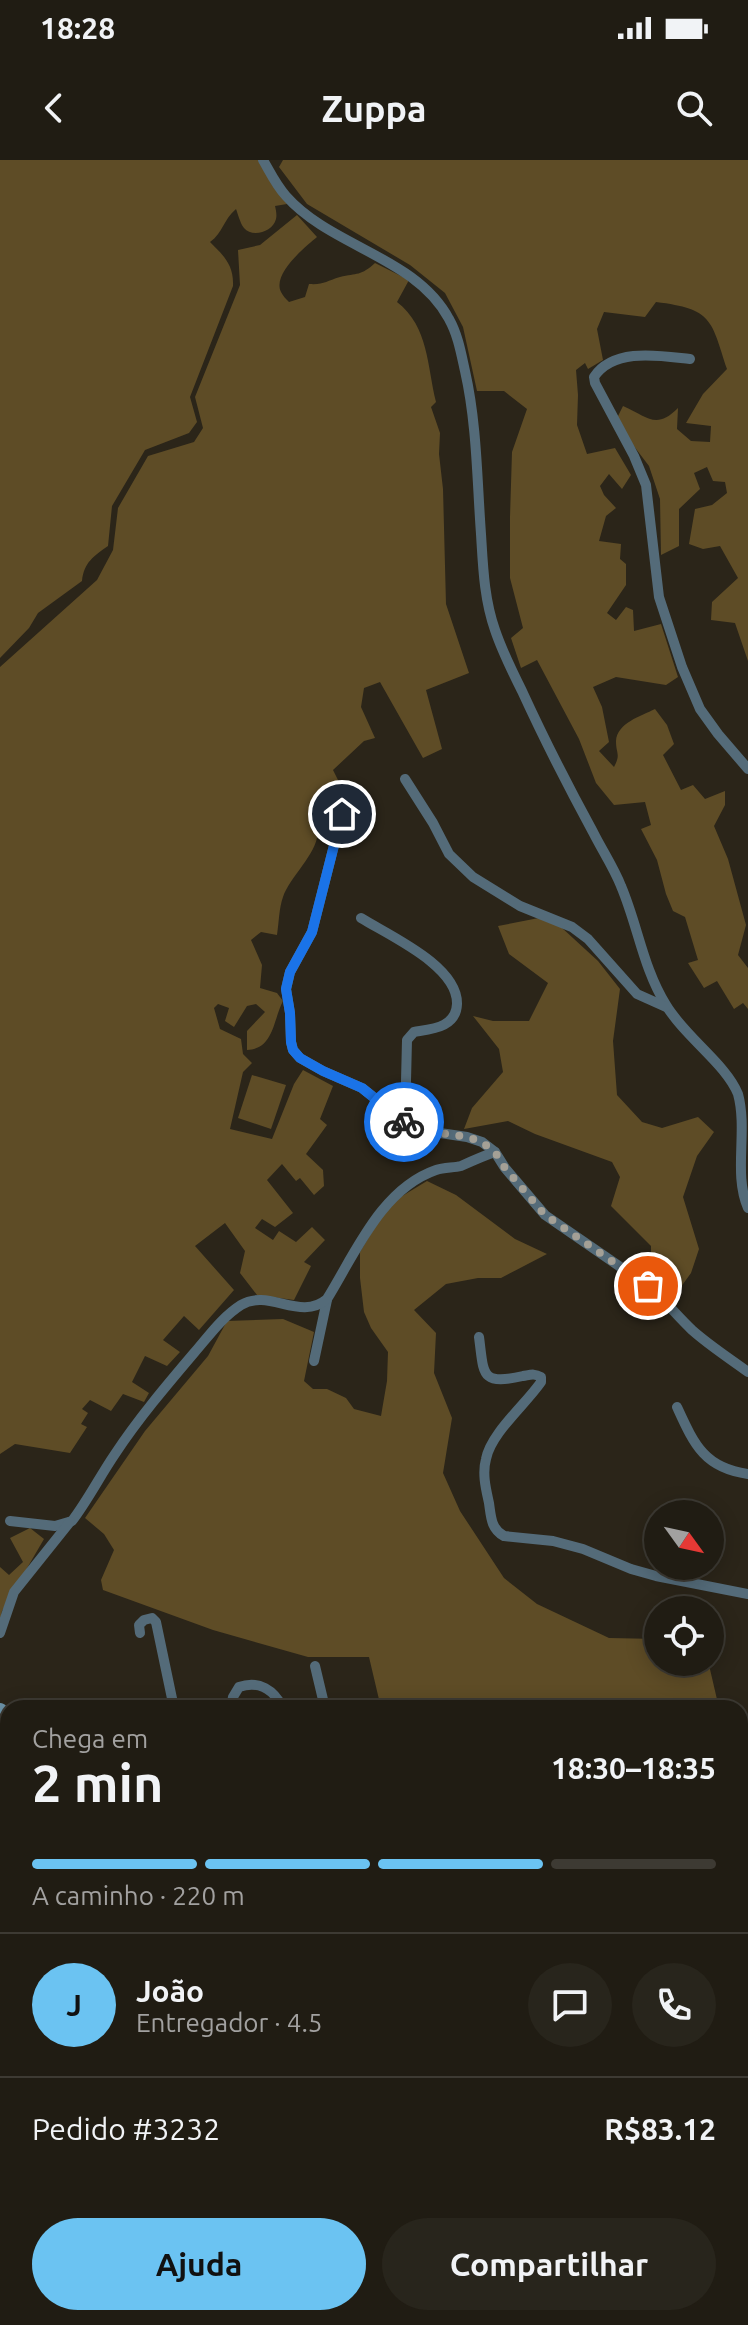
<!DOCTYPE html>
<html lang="pt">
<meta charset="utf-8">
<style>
body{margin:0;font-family:Ubuntu,sans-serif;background:#28251c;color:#f1f3f6;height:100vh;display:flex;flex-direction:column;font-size:30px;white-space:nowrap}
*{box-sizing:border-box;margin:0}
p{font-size:26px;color:#a2a1a0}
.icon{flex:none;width:44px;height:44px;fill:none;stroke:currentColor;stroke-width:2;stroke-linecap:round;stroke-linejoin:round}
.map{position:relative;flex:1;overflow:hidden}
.details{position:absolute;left:0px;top:1540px;width:748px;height:626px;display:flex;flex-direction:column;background:#201c13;border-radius:24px 24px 0 0;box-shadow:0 4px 20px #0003,0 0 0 2px #3d3a33}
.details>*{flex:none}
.needle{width:52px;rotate:123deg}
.tools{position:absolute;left:644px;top:1340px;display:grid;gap:16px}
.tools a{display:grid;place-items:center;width:80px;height:80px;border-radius:50%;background:#201c13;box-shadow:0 4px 20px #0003,0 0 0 2px #3d3a33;font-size:40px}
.pin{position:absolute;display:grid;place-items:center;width:68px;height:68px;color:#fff;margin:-34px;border:4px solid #fff;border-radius:50%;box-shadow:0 2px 8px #0007}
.courier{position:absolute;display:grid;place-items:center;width:80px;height:80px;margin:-40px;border:6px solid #1a73e8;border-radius:50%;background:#fff;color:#222;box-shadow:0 2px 10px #0007}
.headline em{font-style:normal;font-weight:700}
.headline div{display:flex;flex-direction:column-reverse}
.headline{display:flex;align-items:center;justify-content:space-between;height:136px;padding:0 32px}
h1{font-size:52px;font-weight:700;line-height:60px}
.bar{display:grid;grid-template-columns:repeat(4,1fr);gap:12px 8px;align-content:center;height:96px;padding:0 32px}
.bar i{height:10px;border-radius:6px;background:#3d3a33}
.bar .selected{background:#6bc3f2}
.bar p{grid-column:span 4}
.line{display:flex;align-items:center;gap:20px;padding:0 32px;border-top:2px solid #3d3a33}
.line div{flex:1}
.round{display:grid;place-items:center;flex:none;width:84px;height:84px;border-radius:42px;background:#28251c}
.primary-button{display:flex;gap:16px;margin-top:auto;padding:16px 32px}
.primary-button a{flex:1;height:92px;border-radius:48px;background:#6bc3f2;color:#111;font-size:32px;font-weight:700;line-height:92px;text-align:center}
.primary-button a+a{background:#28251c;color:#f1f3f6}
.status{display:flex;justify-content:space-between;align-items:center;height:56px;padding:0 40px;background:#201c13;direction:ltr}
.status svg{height:22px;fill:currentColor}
header{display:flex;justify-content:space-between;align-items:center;height:104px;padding:0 32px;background:#201c13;font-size:36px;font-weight:700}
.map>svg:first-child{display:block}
.green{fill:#5e4c26}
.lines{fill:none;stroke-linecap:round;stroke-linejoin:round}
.minor{stroke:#546b79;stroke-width:10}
.secondary{stroke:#6c93a8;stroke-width:14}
.done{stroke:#a4a096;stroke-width:8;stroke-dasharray:0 14.4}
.route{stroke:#1a73e8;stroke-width:10}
</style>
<div class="status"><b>18:28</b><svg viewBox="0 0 49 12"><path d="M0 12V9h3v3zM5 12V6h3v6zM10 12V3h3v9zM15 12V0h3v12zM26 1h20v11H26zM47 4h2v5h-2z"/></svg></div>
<header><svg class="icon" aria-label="back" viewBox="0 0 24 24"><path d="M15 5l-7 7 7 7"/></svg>Zuppa<svg class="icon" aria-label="search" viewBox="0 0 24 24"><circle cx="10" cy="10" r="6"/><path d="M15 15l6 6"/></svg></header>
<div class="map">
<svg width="748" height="2165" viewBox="0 0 748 2165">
<rect width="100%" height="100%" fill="#2b2519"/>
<g class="green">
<path d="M 0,0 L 262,0 L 287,44 L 275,46 C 276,50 277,55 276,59 C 273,72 252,78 244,68 C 240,63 238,54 236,49 C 223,60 223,73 210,82 C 224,96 234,105 233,126 L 190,237 L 197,262 L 189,273 L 145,290 L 112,346 L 108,386 C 94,396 84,402 82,421 L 38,453 L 29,468 L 0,498 Z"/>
<path d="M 283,0 L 748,0 L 748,501 L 735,463 L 711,460 L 712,442 L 738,418 L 720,386 L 703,389 L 689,384 L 695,349 L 712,345 L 727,333 L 725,322 L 713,321 L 707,307 L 694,313 L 700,329 L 679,349 L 679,386 L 661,395 L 660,339 L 649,306 L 633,285 L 617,258 L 623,246 C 648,257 656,270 678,248 L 677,269 L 691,281 L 710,282 L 711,266 L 686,263 L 703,234 L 727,209 C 711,160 713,149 656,142 L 645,157 L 604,152 L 597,169 L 603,200 L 588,209 L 585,203 L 576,210 L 578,235 L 577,265 L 587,294 L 615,288 L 631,315 L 622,329 L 609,314 L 600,326 L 604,335 L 616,348 L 606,356 L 599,381 L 621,384 L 620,399 L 626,404 L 626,425 L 607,453 L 616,460 L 626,447 L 633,450 L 634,471 L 661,464 L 678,517 L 666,525 L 616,517 L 593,527 L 602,547 L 609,582 L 599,591 L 614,607 C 621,594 616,594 616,581 C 617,563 641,556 655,549 L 667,565 L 674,584 L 663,595 L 681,630 L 693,625 L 705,639 L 725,631 L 725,645 L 714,666 L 728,699 L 746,765 L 738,795 L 748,808 L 748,849 L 743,843 L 734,849 L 717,821 L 704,828 L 688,803 L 698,800 L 685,757 L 673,751 L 666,734 L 657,700 L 641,669 L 651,665 L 645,642 L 614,645 L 596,623 L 579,579 L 537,500 L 521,508 L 511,478 L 523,468 L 510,418 L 510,357 L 512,292 L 527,249 L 504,231 L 477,231 L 463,167 L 445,133 L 410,105 L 307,44 L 279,7 Z"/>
<path d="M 297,55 L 317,77 C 305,87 272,114 281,132 C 283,136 286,139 289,142 L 305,137 L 309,124 C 324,125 326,121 340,117 C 357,113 361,116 375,103 L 409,120 L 397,142 C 429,167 427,206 436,242 L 431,247 L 440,273 L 439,294 L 443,329 L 446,444 L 469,513 L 426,530 L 442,589 L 423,598 L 380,522 L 364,528 L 361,547 L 375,578 L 364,581 L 333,610 L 343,630 L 317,670 C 321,690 290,716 283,737 C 279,748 279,762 277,775 L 261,772 L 251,780 L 262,805 L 260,828 L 277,833 L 283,841 C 273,860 274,889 247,890 L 247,871 L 265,852 L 256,844 L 247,846 L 234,867 L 225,861 L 229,848 L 218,844 L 214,848 L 220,869 L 241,879 L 243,894 L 252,903 L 243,912 L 230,969 L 272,979 L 294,924 L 303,910 L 333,926 L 320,959 L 327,965 L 306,994 L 323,1010 L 324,1026 L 314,1035 L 300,1018 L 296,1021 L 282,1004 L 267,1020 L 293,1053 L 275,1067 L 262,1059 L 255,1068 L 273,1080 L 279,1071 L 296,1082 L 312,1067 L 325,1080 L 304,1102 L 311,1106 L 294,1140 L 257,1135 L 240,1113 L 245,1091 L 225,1063 L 195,1086 L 234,1130 L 199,1170 L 184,1156 L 163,1180 L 180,1192 L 167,1206 L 145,1196 L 132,1222 L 149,1233 L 144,1242 L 123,1234 L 111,1251 L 90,1240 L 82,1249 L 88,1253 L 81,1264 L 87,1267 L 70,1293 L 15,1284 L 0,1294 L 0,507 L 97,420 L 113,390 L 118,348 L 148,296 L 194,282 L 203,268 L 195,237 L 240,125 L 238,90 L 260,85 Z"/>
<polygon points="549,756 598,801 620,829 613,881 617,935 642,962 662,968 698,957 714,972 697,996 683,1037 699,1089 691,1113 673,1138 643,1120 651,1101 651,1086 611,1046 620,1017 612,1002 535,974 508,961 464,969 472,948 503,912 499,889 473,856 493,861 529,861 548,823 509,794 498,766"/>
<polygon points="252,915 286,925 271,969 238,958"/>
<polygon points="427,1021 456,1035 515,1079 547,1094 501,1118 478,1118 446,1124 414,1150 436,1173 434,1213 452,1258 443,1313 460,1351 504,1418 537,1444 609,1478 658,1479 658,1502 704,1502 709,1505 719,1548 381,1548 369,1497 308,1497 213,1470 103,1430 101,1420 114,1390 104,1374 85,1358 145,1271 208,1196 227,1161 283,1159 314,1172 304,1221 313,1229 327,1229 346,1238 354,1249 381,1256 387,1221 388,1192 371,1168 364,1152 360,1118 360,1092 389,1044"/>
<polygon points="30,1368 44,1379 2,1451 0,1461 0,1407 9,1415 23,1402 10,1378"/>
<polygon points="740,1581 748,1585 748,1713 741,1714 746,1736 740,1743"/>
<polygon points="8,1825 8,1950 0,1953 0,1833"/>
<polygon points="748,1852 748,2079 740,2086 740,1865 748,1863"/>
<polygon points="8,2112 8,2158 205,2158 206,2165 0,2165 0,2113"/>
<polygon points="433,2158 499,2158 503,2165 451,2165 434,2161"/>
</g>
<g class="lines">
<g class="minor">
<path d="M 263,0 C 270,12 276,25 286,36 C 331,87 416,97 449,159 C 458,175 461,193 465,211 C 477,264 477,320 481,374 C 483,406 484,439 495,470 C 502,491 512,511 522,531 C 544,579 568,626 593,672 C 602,690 614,708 621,726 C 638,766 643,808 666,845 C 685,877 726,904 738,934 C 748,971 733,1014 748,1048"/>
<path d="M 690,199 C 661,196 614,187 594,217 L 595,223 L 634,296 L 646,325 L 659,437 L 682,507 L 700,549 L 718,574 L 748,609"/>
<polyline points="405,619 433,663 449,694 473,717 520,746 572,767 588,779 637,834 666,847"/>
<path d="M 342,654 L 312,772 L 290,812 L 286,829 L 290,853 L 291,882 L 293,890 L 300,898 L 323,911 L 362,928 L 405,962 L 420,970 L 467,977 L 482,982 L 495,992 L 505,1008 L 545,1055 L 648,1126 C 664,1139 677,1156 692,1170 C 710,1186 729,1198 748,1212"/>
<path d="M 361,758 C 390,776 458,806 457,844 C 456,868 431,869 414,872 L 407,880 L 405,962"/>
<path d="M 479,1177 C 484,1214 480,1226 523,1216 C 530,1215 534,1213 541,1217 L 541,1222 C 526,1244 491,1273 486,1299 C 482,1314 486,1329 489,1343 C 491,1357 491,1369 504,1376 L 553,1381 L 583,1389 L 631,1409 L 656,1416 L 748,1434"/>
<polyline points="314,1201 327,1140"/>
<path d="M 677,1247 C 694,1284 704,1308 748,1314"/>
<path d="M 10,1361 L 55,1366 L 72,1361 C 88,1340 100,1316 115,1294 C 138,1259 166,1226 194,1193 C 208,1177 222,1157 241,1145 C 269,1128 300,1162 327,1139 C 355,1094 381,1029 436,1010 C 444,1007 453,1008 461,1006 C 472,1001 483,996 495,992"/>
<polyline points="0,1473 14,1432 70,1362"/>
<polyline points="140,1473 139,1465 144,1460 152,1458 156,1462 174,1548"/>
<polyline points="315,1506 325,1548"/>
<path d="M 231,1548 L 233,1537 L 239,1527 C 259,1520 274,1530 283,1548"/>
<polyline points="0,1907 8,1911"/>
<polyline points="740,2078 748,2079"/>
<polyline points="0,2095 8,2094"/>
<polyline points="277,2158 278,2165"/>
<polyline points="505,2158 511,2165"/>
<polyline points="675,2158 677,2165"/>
<polyline points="581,2165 643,2158"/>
</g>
<g class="secondary">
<polyline points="0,1550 8,1555"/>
<polyline points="740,1755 748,1754"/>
</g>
</g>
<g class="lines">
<polyline class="done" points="404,962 420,970 467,977 482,982 495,992 505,1008 545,1055 648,1126"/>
<polyline class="route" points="342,654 312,772 290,812 286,829 290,853 291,882 293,890 300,898 323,911 362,928 404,962"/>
</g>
</svg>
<div class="tools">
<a><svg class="needle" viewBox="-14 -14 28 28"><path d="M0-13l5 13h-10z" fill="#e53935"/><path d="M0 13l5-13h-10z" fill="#a2a1a0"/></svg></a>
<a><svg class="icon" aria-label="locate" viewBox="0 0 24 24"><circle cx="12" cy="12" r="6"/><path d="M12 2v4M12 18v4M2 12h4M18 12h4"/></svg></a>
</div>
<div class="pin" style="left:648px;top:1126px;background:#ea580c"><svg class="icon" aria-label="bag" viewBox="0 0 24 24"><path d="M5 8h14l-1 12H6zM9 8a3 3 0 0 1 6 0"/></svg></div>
<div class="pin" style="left:342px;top:654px;background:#1f2937"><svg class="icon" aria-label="home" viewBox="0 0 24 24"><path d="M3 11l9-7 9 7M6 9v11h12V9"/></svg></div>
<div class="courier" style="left:404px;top:962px"><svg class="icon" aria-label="bike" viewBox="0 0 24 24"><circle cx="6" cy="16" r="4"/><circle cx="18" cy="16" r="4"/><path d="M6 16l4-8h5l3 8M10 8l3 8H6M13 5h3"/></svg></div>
<section class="details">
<div class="headline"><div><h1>2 min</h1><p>Chega em</p></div><em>18:30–18:35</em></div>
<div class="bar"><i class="selected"></i><i class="selected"></i><i class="selected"></i><i></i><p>A caminho · 220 m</p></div>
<div class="line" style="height:144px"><b class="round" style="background:#6bc3f2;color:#111">J</b><div><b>João</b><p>Entregador · 4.5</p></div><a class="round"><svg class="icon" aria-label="chat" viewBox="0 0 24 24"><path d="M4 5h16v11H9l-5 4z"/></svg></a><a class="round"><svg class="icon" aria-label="phone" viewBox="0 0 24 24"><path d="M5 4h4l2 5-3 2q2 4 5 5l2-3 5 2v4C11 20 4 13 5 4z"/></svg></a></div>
<div class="line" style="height:104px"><div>Pedido #3232</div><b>R$83.12</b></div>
<div class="primary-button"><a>Ajuda</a><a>Compartilhar</a></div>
</section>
</div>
